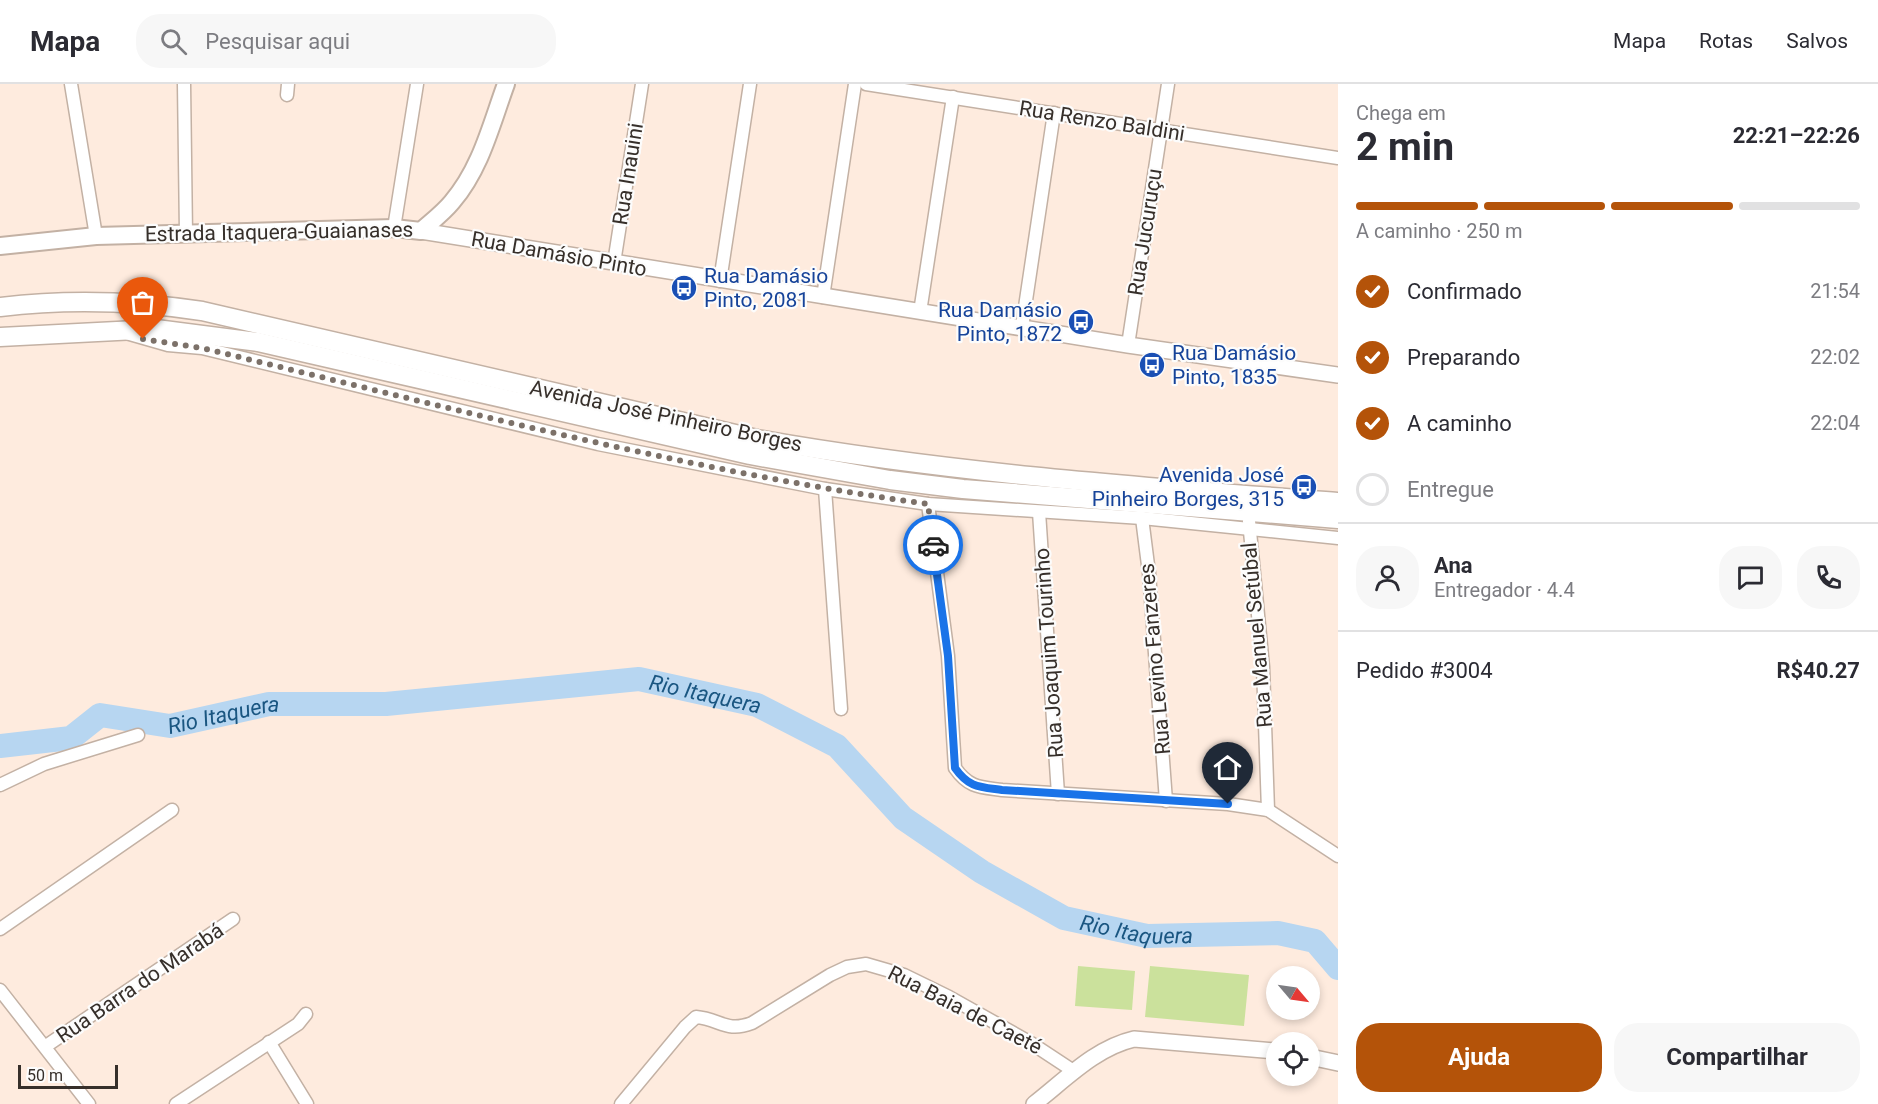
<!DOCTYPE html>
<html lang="pt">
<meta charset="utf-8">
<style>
body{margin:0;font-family:Roboto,sans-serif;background:#f7f7f7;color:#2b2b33;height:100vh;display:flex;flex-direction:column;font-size:22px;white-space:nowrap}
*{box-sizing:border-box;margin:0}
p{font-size:20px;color:#7c7c81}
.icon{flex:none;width:33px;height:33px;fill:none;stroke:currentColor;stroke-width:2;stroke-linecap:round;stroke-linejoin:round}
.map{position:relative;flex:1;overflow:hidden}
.side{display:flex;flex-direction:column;background:#fff;width:540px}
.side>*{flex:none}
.needle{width:39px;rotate:119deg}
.tools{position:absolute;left:1266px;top:882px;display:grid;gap:12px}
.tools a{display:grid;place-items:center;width:54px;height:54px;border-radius:50%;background:#fff;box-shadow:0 3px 9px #0003;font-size:30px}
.scale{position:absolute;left:18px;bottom:15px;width:100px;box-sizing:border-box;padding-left:6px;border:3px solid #362f2a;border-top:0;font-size:16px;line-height:21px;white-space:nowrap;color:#362f2a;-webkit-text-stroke:4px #fcfcfc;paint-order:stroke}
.pin{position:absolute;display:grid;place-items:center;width:51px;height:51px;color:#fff;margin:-62px -26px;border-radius:50% 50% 50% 0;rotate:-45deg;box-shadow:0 0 6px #0007}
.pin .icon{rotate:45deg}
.courier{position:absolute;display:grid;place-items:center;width:60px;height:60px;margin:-30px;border:4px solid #1a73e8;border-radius:50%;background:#fff;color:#222;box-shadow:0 2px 8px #0007}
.head em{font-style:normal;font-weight:700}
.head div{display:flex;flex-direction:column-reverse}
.head{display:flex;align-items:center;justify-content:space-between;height:102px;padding:0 18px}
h1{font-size:39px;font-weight:700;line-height:45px}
.bar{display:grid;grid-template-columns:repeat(4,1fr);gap:9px 6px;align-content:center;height:72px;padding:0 18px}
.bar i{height:8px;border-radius:4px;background:#e1e1e2}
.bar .selected{background:#b45309}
.bar p{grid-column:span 4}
.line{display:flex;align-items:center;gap:15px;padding:0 18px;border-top:2px solid #e1e1e2}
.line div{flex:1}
.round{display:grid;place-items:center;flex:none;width:63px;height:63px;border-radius:24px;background:#f7f7f7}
ol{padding:0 18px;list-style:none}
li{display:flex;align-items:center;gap:18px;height:66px}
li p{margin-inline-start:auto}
li .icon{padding:6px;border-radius:50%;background:#b45309;color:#fff;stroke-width:4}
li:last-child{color:#7c7c81}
li i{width:33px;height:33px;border:3px solid #e1e1e2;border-radius:50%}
.cta{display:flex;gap:12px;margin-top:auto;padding:12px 18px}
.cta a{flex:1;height:69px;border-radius:24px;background:#b45309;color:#fff;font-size:24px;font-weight:700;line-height:69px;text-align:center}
.cta a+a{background:#f7f7f7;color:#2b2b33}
header{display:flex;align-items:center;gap:36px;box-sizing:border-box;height:84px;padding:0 30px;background:#fff;border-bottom:2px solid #e1e1e2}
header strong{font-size:28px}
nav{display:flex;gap:33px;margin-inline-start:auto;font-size:21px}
.search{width:420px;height:54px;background:#f7f7f7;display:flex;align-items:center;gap:15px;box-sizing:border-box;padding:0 21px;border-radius:24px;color:#7c7c81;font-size:22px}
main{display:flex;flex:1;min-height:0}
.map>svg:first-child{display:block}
.green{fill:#cbe19c}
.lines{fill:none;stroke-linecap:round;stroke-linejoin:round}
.river{stroke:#b7d6f1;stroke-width:24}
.minor-casing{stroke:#c3b1a4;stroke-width:15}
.tertiary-casing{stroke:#c3b1a4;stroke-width:18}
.secondary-casing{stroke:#c3b1a4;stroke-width:20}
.primary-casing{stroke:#c3b1a4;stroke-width:21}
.minor{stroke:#fff;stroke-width:12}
.tertiary{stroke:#fff;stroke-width:15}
.secondary{stroke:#fff;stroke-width:16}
.primary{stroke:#fff;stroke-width:18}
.done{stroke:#7c7169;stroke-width:6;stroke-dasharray:0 10.8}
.route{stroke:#1a73e8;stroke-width:8}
.labels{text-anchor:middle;stroke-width:4.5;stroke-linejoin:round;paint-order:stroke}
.street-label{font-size:21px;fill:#362f2a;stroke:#fcfcfc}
.transit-label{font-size:21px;fill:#164399;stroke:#fcfcfc;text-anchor:start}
.water-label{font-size:22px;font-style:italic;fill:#1a5681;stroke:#fcfcfc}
</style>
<header>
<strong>Mapa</strong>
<div class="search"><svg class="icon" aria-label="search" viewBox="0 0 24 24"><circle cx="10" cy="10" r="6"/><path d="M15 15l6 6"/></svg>Pesquisar aqui</div>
<nav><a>Mapa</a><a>Rotas</a><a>Salvos</a></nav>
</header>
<main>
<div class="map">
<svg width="1338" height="1020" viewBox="0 0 1338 1020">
<rect width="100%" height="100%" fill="#feebde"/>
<g class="green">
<polygon points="1078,882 1135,887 1132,926 1075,922"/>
<polygon points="1150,882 1249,891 1244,942 1145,933"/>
</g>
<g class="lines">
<path class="river" id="s1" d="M 0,662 L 71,654 L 100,631 L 170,642 L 269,620 L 386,620 L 639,595 L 757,621 L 837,662 L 903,734 L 982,788 L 1064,834 L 1147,852 L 1278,849 L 1315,857 L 1338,884"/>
<g class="minor-casing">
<g id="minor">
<polyline points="71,0 96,152"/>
<polyline points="184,0 186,150"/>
<polyline points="866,0 1338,74"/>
<polyline points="287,11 288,0"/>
<polyline points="394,144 417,0"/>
<polyline points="614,179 642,0"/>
<polyline points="720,197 750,0"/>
<polyline points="823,213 855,0"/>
<polyline points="920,228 953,13"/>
<polyline points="1022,243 1054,29"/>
<polyline points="126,249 168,261 202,264 598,360 825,405 928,420 1142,434 1338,454"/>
<polyline points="1128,261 1168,0"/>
<polyline points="825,405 841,625"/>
<path d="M 928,420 L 948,572 L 955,684 C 969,704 980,703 1002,706 L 1228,720 L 1268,726 L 1338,772"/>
<polyline points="1039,428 1058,710"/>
<polyline points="1142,434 1149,489 1166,717"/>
<polyline points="1249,437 1263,583 1268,726"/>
<polyline points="0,701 44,680 138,651"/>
<polyline points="0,845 172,726"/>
<polyline points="0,906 89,1020"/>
<polyline points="269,958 307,1020"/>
<polyline points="46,962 233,835"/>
<polyline points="176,1020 298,940 306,930"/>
<path d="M 621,1020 L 685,943 L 696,933 C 720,935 726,949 752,939 L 830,891 L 847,883 L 866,880 L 904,891 L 949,913 L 1031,959 L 1075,988"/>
</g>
</g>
<g class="tertiary-casing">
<g id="tertiary">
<polyline points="421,147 1128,261 1338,291"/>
<polyline points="1310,973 1338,979"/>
<path d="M 1034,1020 C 1065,996 1095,964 1134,955 L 1276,967"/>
</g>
</g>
<g class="secondary-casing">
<path id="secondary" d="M 0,162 L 96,152 L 394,144 L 421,147 C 431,138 443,129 452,118 C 481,84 491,41 506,0"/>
</g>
<g class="primary-casing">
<g id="primary">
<path d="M 0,223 C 68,215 135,217 202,227 L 757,355 C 949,389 1144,403 1338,418"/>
<polyline points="0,253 156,245 258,258 750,371 890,396 963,405 1338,435"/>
</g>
</g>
<use href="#minor" class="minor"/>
<use href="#tertiary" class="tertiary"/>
<use href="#secondary" class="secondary"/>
<use href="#primary" class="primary"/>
</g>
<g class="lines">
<path class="done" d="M 143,255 L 202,264 C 443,322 682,386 928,420 L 933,461"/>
<path class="route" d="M 933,461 L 948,572 L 955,684 C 969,704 980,703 1002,706 L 1228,720"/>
</g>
<defs>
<g id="bus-disc" transform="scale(1.35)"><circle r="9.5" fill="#1a4fb4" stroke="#fcfcfc"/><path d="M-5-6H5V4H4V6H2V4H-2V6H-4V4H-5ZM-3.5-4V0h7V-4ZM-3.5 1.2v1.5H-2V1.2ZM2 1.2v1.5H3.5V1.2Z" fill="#fff"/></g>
</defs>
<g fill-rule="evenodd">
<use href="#bus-disc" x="684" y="204"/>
<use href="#bus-disc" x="1081" y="238"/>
<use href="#bus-disc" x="1152" y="281"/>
<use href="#bus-disc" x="1304" y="403"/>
</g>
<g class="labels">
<g class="street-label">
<text transform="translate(1102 37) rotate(9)" y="7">Rua Renzo Baldini</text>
<text transform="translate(628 90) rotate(-81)" y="7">Rua Inauini</text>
<text transform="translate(279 148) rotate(-1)" y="7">Estrada Itaquera-Guaianases</text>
<text transform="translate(1145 148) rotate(-81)" y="7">Rua Jucuruçu</text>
<text transform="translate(559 170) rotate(10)" y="7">Rua Damásio Pinto</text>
<text transform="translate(666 332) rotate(12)" y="7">Avenida José Pinheiro Borges</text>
<text transform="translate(1257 551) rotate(-95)" y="7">Rua Manuel Setúbal</text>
<text transform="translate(1049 569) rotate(-94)" y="7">Rua Joaquim Tourinho</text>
<text transform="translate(1155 575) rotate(-95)" y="7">Rua Levino Fanzeres</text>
<text transform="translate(140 899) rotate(-34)" y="7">Rua Barra do Marabá</text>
<text transform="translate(965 926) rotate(27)" y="7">Rua Baia de Caeté</text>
</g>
<g class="transit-label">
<text x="704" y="199">Rua Damásio<tspan x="704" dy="24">Pinto, 2081</tspan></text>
<text x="1062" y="233" text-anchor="end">Rua Damásio<tspan x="1062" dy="24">Pinto, 1872</tspan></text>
<text x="1172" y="276">Rua Damásio<tspan x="1172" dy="24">Pinto, 1835</tspan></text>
<text x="1284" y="398" text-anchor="end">Avenida José<tspan x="1284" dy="24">Pinheiro Borges, 315</tspan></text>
</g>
<g class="water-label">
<text dy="8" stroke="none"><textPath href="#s1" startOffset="720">Rio Itaquera</textPath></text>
<text dy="8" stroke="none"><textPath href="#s1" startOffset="234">Rio Itaquera</textPath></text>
<text dy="8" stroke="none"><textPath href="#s1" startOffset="1224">Rio Itaquera</textPath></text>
</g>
</g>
</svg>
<div class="tools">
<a><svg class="needle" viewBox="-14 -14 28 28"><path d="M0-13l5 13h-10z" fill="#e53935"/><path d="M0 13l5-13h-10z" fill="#7c7c81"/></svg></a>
<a><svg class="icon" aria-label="locate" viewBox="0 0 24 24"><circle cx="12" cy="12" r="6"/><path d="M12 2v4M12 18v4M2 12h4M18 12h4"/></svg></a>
</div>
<div class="scale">50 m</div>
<div class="pin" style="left:143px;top:255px;background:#ea580c"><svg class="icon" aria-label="bag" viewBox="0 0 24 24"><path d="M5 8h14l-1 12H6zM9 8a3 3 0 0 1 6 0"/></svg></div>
<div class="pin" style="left:1228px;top:720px;background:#1f2937"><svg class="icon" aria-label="home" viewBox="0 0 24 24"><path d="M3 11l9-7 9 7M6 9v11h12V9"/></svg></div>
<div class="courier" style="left:933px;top:461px"><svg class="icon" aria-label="car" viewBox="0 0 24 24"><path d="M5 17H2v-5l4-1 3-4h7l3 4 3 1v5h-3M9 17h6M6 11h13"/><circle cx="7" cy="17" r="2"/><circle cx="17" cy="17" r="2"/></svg></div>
</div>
<section class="side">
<div class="head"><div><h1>2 min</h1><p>Chega em</p></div><em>22:21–22:26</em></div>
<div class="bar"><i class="selected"></i><i class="selected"></i><i class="selected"></i><i></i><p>A caminho · 250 m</p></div>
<ol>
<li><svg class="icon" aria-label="check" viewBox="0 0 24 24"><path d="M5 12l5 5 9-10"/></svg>Confirmado<p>21:54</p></li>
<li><svg class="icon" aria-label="check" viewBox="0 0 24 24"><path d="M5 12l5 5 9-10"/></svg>Preparando<p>22:02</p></li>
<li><svg class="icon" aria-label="check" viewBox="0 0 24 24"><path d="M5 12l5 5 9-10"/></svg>A caminho<p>22:04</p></li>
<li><i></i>Entregue</li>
</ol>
<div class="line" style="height:108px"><a class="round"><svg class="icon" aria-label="person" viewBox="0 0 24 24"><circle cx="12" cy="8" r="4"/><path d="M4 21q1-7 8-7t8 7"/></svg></a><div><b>Ana</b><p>Entregador · 4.4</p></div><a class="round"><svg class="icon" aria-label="chat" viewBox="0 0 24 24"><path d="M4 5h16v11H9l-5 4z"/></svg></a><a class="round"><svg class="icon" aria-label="phone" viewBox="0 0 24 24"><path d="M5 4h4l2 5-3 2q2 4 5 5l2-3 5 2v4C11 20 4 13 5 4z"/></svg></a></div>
<div class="line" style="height:78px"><div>Pedido #3004</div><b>R$40.27</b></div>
<div class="cta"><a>Ajuda</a><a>Compartilhar</a></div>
</section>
</main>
